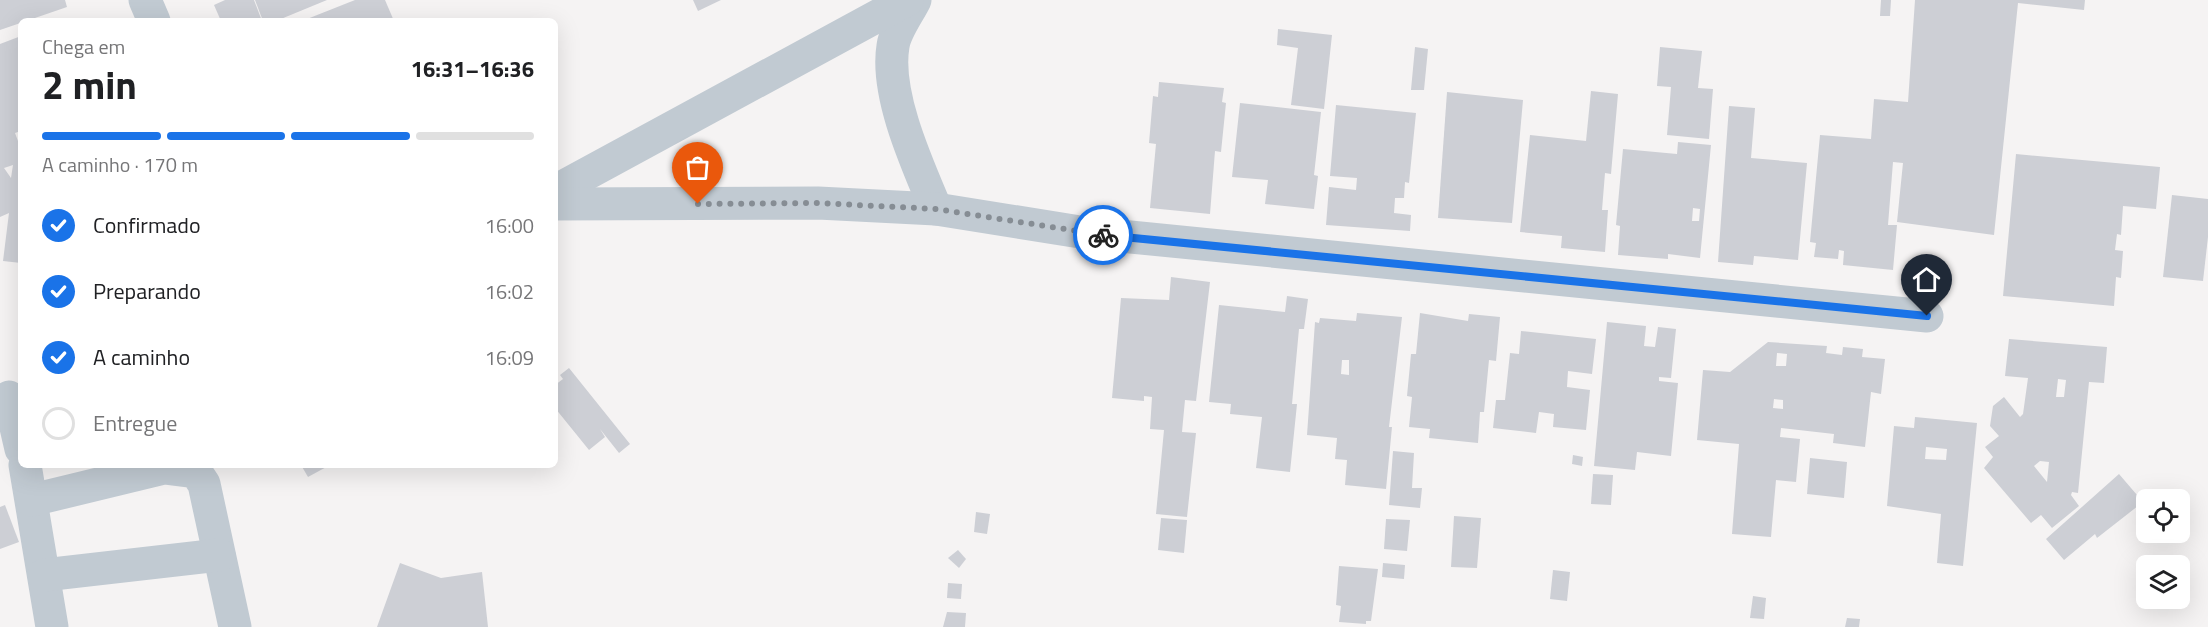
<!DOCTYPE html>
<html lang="pt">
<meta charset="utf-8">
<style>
body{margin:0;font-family:"Titillium Web",sans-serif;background:#f2f2f2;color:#202124;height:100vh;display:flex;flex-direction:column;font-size:22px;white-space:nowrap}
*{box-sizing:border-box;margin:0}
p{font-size:20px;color:#757577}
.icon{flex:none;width:33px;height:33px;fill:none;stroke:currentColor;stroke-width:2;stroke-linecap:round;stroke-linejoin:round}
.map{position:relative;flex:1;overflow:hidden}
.sheet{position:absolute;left:18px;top:18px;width:540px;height:450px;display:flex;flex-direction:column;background:#fff;border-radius:9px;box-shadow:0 6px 24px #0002}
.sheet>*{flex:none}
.controls{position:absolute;left:2136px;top:489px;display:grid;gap:12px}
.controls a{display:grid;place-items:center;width:54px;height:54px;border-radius:9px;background:#fff;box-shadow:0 6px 24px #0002;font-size:30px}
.pin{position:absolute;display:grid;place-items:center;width:51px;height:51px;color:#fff;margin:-62px -26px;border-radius:50% 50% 50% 0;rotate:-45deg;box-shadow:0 0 6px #0007}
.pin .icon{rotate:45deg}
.courier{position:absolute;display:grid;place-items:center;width:60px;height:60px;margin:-30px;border:4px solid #1a73e8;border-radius:50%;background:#fff;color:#222;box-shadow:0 2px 8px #0007}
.head em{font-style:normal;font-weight:700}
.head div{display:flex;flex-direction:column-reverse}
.head{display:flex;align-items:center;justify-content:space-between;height:102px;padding:0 24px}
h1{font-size:39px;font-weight:700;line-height:45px}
.bar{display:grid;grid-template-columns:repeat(4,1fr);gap:9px 6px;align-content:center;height:72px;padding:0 24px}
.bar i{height:8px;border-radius:4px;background:#e0e0e0}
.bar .current{background:#1a73e8}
.bar p{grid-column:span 4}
ol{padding:0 24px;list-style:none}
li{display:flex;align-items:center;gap:18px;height:66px}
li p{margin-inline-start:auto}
li .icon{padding:6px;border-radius:50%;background:#1a73e8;color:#fff;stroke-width:4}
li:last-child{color:#757577}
li i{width:33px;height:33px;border:3px solid #e0e0e0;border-radius:50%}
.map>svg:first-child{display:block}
.building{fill:#cdcfd5;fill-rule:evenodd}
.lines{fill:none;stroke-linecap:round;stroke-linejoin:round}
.minor{stroke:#c1cad2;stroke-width:33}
.done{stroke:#868d94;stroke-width:6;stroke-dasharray:0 10.8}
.route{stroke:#1a73e8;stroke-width:8}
</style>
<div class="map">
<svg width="2208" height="627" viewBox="0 0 2208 627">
<rect width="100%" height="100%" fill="#f5f3f3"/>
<g class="building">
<polygon points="0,0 65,0 67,7 0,30"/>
<polygon points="225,0 254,0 262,21 221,21 214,5"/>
<polygon points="255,0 327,0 276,21 263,21"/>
<polygon points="355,0 385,0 394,21 302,21"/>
<polygon points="693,0 721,0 698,11"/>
<polygon points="1881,0 1891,0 1890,16 1880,16"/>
<polygon points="1915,0 2085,0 2084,10 2018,3 1994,235 1897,222 1903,163 1893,162 1888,225 1897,225 1893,270 1843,265 1844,251 1839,250 1838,259 1814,257 1816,243 1810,242 1820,135 1871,139 1874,99 1908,102"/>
<polygon points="1278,29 1332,35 1324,109 1291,105 1298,48 1277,45"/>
<path d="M 21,36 L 21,131 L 15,133 L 18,141 L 21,139 L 21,263 L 3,261 L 9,213 L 0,217 L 0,44 ZM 13,165 L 11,178 L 4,168 Z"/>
<polygon points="1415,47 1428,49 1424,90 1411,90"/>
<polygon points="1660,47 1702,51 1698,88 1713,89 1709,139 1667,135 1671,87 1657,86"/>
<polygon points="1159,82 1224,88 1222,102 1226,103 1221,152 1215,151 1210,214 1150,208 1156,144 1149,143 1153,96 1158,97"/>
<polygon points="1591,91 1618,94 1611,174 1605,173 1602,210 1608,210 1605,252 1561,248 1562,236 1520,232 1530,135 1586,141"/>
<polygon points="1447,92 1523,100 1512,223 1438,218"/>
<polygon points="1240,103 1321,112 1314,175 1318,176 1314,209 1265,204 1268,180 1232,177"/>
<polygon points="1336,105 1416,113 1409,183 1405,182 1404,198 1395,198 1394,213 1411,215 1410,231 1326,225 1329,187 1356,190 1357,178 1330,176"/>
<polygon points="1729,106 1755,108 1751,158 1807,163 1798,260 1754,256 1753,265 1718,262"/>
<path d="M 1678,142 L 1711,145 L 1700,258 L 1668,254 L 1668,259 L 1618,255 L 1620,226 L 1616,225 L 1623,149 L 1677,154 ZM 1693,208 L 1700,209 L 1699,221 L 1692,221 Z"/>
<polygon points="2016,154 2160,167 2156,209 2123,206 2121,235 2117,234 2115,250 2123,251 2121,278 2116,277 2114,306 2003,296"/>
<polygon points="2172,195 2208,199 2208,237 2203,281 2163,277"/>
<polygon points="1171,277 1210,282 1196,401 1185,400 1183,421 1182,432 1196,433 1187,517 1156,514 1164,430 1150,429 1152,397 1144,396 1144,401 1112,398 1121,298 1169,300"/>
<polygon points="1287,296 1308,299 1304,329 1299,329 1292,404 1297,404 1290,472 1256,468 1262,417 1230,414 1231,404 1209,402 1219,305 1285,312"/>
<path d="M 1357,313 L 1402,317 L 1389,427 L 1392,427 L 1386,489 L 1345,485 L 1347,460 L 1335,459 L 1337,438 L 1307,435 L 1315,322 L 1319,323 L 1320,318 L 1356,321 ZM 1342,360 L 1349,360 L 1349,375 L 1341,374 Z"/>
<polygon points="1420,313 1468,321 1469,314 1500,317 1496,361 1489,360 1484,412 1480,412 1478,443 1429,438 1430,429 1409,427 1412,397 1407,396 1411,354 1416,354"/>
<polygon points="1607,322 1646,326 1644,346 1655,347 1658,327 1676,329 1671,378 1659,377 1659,381 1678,383 1671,456 1637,452 1635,470 1594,466"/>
<polygon points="1521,331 1596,339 1592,374 1568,371 1567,387 1590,390 1586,430 1553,427 1554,414 1539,412 1536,433 1493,428 1496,400 1505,400 1510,353 1519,354"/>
<path d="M 2009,339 L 2107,347 L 2104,383 L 2089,382 L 2078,493 L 2072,492 L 2071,495 L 2079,506 L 2052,528 L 2041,515 L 2031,523 L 1984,468 L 1993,457 L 1985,447 L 1999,436 L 1990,426 L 1993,406 L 2004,397 L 2020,417 L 2023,414 L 2028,378 L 2005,376 ZM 2058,379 L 2066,380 L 2064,397 L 2056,397 ZM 2040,461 L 2049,462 L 2047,482 L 2034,466 Z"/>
<path d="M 1768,342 L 1827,346 L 1826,353 L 1842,355 L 1843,347 L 1863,349 L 1862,357 L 1885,359 L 1881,394 L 1871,392 L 1865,447 L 1833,443 L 1834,434 L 1781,428 L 1780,437 L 1800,439 L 1796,482 L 1776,480 L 1771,537 L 1732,534 L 1739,444 L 1697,440 L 1703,370 L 1730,372 ZM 1777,353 L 1787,354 L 1786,366 L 1776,366 ZM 1774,399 L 1783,400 L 1783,409 L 1773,408 Z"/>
<polygon points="569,368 630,444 619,453 600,429 605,437 589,450 555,408 555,385 563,379 560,375"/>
<path d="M 1915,417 L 1977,423 L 1963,566 L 1937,563 L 1941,514 L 1887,506 L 1894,426 L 1914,428 ZM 1926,447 L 1947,449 L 1946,460 L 1925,459 Z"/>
<polygon points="1393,451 1414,453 1412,488 1422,488 1420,508 1389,505"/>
<polygon points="1573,455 1583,457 1582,466 1572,464"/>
<polygon points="1810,458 1847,462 1844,498 1807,494"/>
<polygon points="301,465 330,465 308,477"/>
<polygon points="1593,474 1613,475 1611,505 1591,504"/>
<polygon points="2119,474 2143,502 2097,538 2095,534 2064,560 2046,539"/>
<polygon points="5,505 19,542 0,549 0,507"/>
<polygon points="976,512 990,514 987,534 974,532"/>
<polygon points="1454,516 1481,518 1477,568 1451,567"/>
<polygon points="1161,518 1187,520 1184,553 1158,550"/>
<polygon points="1386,519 1410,520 1407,551 1384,549"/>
<polygon points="958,550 966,559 959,568 948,558"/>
<polygon points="400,563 441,578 482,572 488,627 377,627"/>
<polygon points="1383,563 1405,565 1404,579 1382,577"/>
<polygon points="1339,566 1378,569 1371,621 1366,621 1366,624 1339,622 1341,606 1336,605"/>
<polygon points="1553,570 1570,572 1567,601 1550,599"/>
<polygon points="948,583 962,584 961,599 947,598"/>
<polygon points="1753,596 1766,598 1764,619 1750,618"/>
<polygon points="947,612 966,613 965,627 943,627"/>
<polygon points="1847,618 1860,619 1859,627 1845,627"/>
</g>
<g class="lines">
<g class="minor">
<polyline points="145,0 154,21"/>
<path d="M 915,0 C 908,14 895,31 893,46 C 885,94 917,164 936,209"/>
<polyline points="555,191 907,0"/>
<polyline points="555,204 818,203 936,209 1080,232 1927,316"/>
<polyline points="9,397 21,449"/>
<polyline points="25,465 52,627"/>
<polyline points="32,500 164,468 196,472 204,484 235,627"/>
<polyline points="44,575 219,555"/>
</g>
</g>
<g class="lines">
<polyline class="done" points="698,204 818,203 936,209 1103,235"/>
<polyline class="route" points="1103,235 1927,316"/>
</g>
</svg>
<div class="controls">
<a><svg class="icon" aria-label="locate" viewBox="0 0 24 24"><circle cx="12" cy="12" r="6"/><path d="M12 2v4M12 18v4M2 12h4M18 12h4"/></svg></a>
<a><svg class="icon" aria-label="layers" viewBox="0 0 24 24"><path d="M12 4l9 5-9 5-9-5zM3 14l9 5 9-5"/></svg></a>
</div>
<div class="pin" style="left:698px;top:204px;background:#ea580c"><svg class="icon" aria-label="bag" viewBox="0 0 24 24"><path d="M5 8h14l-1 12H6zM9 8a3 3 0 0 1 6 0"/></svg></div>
<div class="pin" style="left:1927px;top:316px;background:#1f2937"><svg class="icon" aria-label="home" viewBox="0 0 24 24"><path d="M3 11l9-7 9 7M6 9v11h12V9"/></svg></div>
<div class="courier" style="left:1103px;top:235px"><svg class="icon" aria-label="bike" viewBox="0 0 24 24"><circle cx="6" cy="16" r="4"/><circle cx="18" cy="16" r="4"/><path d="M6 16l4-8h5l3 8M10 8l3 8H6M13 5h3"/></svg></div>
<section class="sheet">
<div class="head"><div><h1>2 min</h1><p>Chega em</p></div><em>16:31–16:36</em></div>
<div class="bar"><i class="current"></i><i class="current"></i><i class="current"></i><i></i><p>A caminho · 170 m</p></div>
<ol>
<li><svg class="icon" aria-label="check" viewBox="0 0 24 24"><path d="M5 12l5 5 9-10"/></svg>Confirmado<p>16:00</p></li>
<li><svg class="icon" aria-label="check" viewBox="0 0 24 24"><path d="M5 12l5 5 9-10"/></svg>Preparando<p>16:02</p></li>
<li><svg class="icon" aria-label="check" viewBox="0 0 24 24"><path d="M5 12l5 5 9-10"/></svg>A caminho<p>16:09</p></li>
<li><i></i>Entregue</li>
</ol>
</section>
</div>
